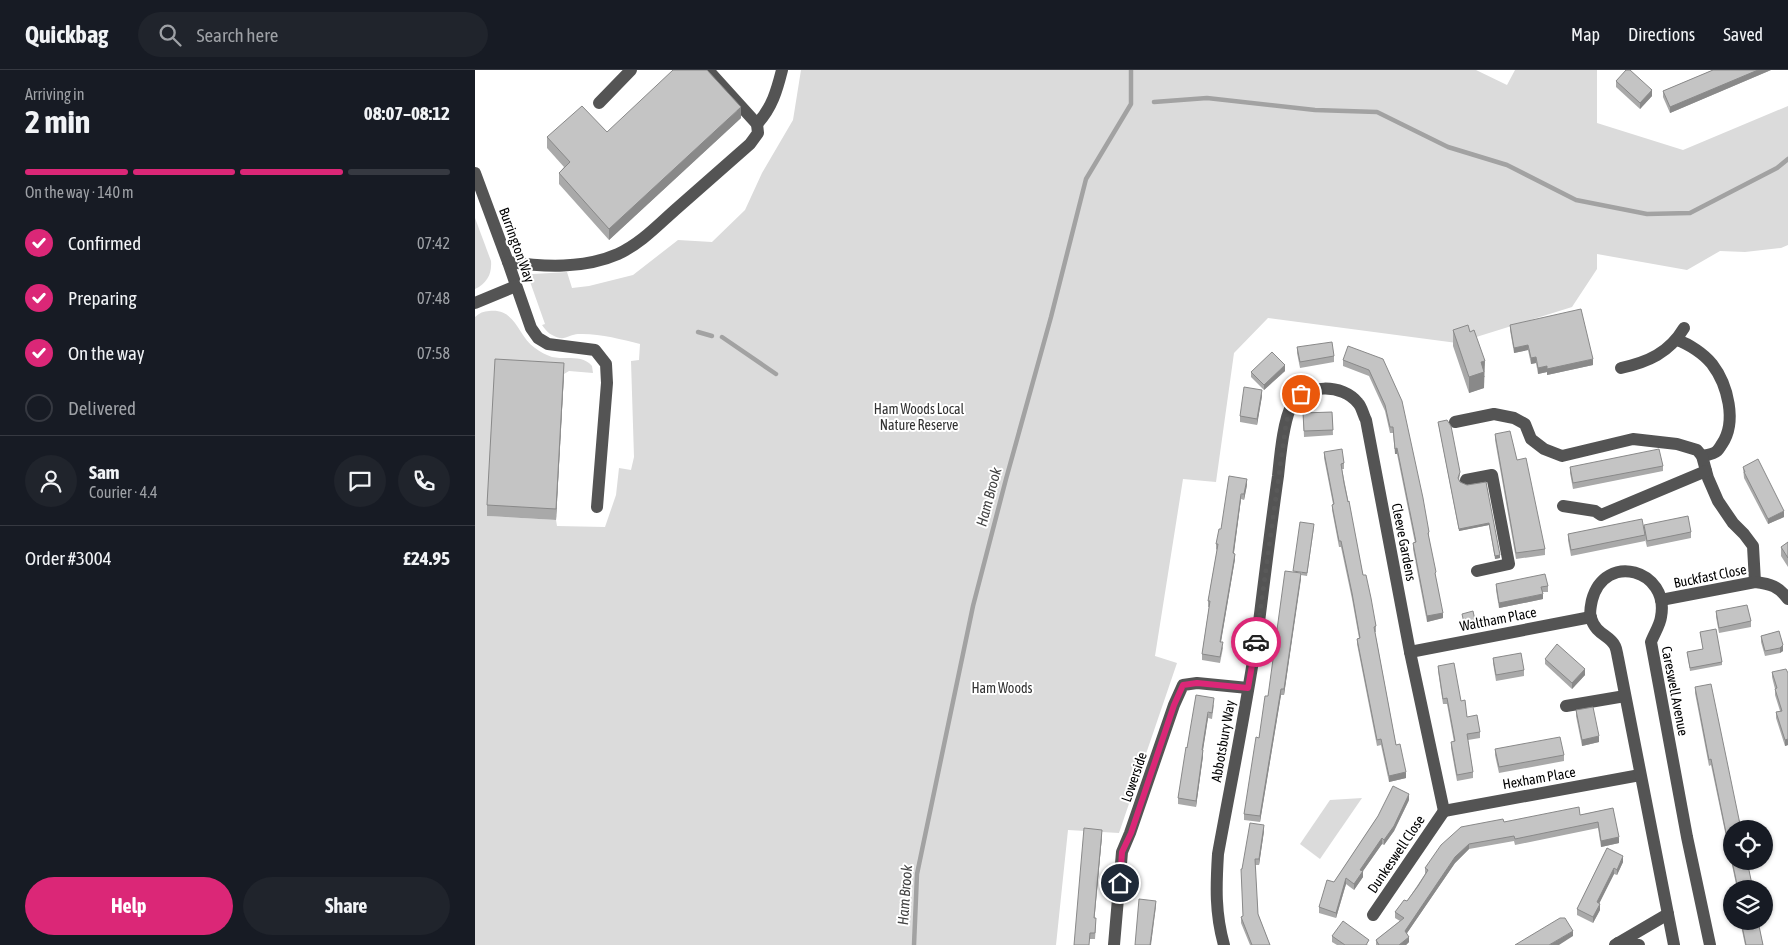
<!DOCTYPE html>
<meta charset="utf-8">
<style>
body{margin:0;font-family:"Asap Condensed",sans-serif;background:#20242c;color:#f1f3f6;height:100vh;display:flex;flex-direction:column;font-size:19px;white-space:nowrap}
*{box-sizing:border-box;margin:0}
p{font-size:16px;color:#9ea1a6}
.icon{flex:none;width:28px;height:28px;fill:none;stroke:currentColor;stroke-width:2;stroke-linecap:round;stroke-linejoin:round}
.map{position:relative;flex:1;overflow:hidden}
.sheet{display:flex;flex-direction:column;background:#171b24;width:475px}
.sheet>*{flex:none}
.tools{position:absolute;left:1248px;top:750px;display:grid;gap:10px}
.tools a{display:grid;place-items:center;width:50px;height:50px;border-radius:50%;background:#171b24;box-shadow:0 1px 4px #0004;font-size:25px}
.pin{position:absolute;display:grid;place-items:center;width:42px;height:42px;color:#fff;margin:-21px;border:2px solid #fff;border-radius:50%;box-shadow:0 1px 5px #0007}
.courier{position:absolute;display:grid;place-items:center;width:50px;height:50px;margin:-25px;border:4px solid #db2777;border-radius:50%;background:#fff;color:#222;box-shadow:0 1px 6px #0007}
.headline em{font-style:normal;font-weight:700}
.headline div{display:flex;flex-direction:column-reverse}
.headline{display:flex;align-items:center;justify-content:space-between;height:85px;padding:0 25px}
h1{font-size:32px;font-weight:700;line-height:38px}
.bar{display:grid;grid-template-columns:repeat(4,1fr);gap:8px 5px;align-content:center;height:60px;padding:0 25px}
.bar i{height:6px;border-radius:4px;background:#363941}
.bar .current{background:#db2777}
.bar p{grid-column:span 4}
.line{display:flex;align-items:center;gap:12px;padding:0 25px;border-top:1px solid #363941}
.line div{flex:1}
.round{display:grid;place-items:center;flex:none;width:52px;height:52px;border-radius:26px;background:#20242c}
ol{padding:0 25px;list-style:none}
li{display:flex;align-items:center;gap:15px;height:55px}
li p{margin-inline-start:auto}
li .icon{padding:5px;border-radius:50%;background:#db2777;color:#fff;stroke-width:4}
li:last-child{color:#9ea1a6}
li i{width:28px;height:28px;border:2px solid #363941;border-radius:50%}
.button{display:flex;gap:10px;margin-top:auto;padding:10px 25px}
.button a{flex:1;height:58px;border-radius:30px;background:#db2777;color:#fff;font-size:20px;font-weight:700;line-height:58px;text-align:center}
.button a+a{background:#20242c;color:#f1f3f6}
header{display:flex;align-items:center;gap:30px;box-sizing:border-box;height:70px;padding:0 25px;background:#171b24;border-bottom:1px solid #363941}
header strong{font-size:24px}
nav{display:flex;gap:28px;margin-inline-start:auto;font-size:18px}
.search{width:350px;height:45px;background:#20242c;display:flex;align-items:center;gap:12px;box-sizing:border-box;padding:0 18px;border-radius:28px;color:#9ea1a6;font-size:19px}
main{display:flex;flex:1;min-height:0}
.map>svg:first-child{display:block}
.green{fill:#dbdbdb}
.lines{fill:none;stroke-linecap:round;stroke-linejoin:round}
.stream{stroke:#a2a2a2;stroke-width:4.5}
.minor{stroke:#545454;stroke-width:12}
.wall{fill:#a9a9a9}
.shaded-wall{fill:#898989}
.building{fill:#c4c4c4;stroke:#898989}
.done{stroke:#595959;stroke-width:5;stroke-dasharray:0 9}
.route{stroke:#db2777;stroke-width:6}
.labels{text-anchor:middle;stroke-width:4;stroke-linejoin:round;paint-order:stroke}
.street-label{font-size:14px;fill:#000;stroke:#fff}
.park-label{font-size:14px;fill:#323232;stroke:#fff}
.water-label{font-size:15px;font-style:italic;fill:#434343;stroke:#fff}
</style>
<header>
<strong>Quickbag</strong>
<div class="search"><svg class="icon" aria-label="search" viewBox="0 0 24 24"><circle cx="10" cy="10" r="6"/><path d="M15 15l6 6"/></svg>Search here</div>
<nav><a>Map</a><a>Directions</a><a>Saved</a></nav>
</header>
<main>
<section class="sheet">
<div class="headline"><div><h1>2 min</h1><p>Arriving in</p></div><em>08:07–08:12</em></div>
<div class="bar"><i class="current"></i><i class="current"></i><i class="current"></i><i></i><p>On the way · 140 m</p></div>
<ol>
<li><svg class="icon" aria-label="check" viewBox="0 0 24 24"><path d="M5 12l5 5 9-10"/></svg>Confirmed<p>07:42</p></li>
<li><svg class="icon" aria-label="check" viewBox="0 0 24 24"><path d="M5 12l5 5 9-10"/></svg>Preparing<p>07:48</p></li>
<li><svg class="icon" aria-label="check" viewBox="0 0 24 24"><path d="M5 12l5 5 9-10"/></svg>On the way<p>07:58</p></li>
<li><i></i>Delivered</li>
</ol>
<div class="line" style="height:90px"><a class="round"><svg class="icon" aria-label="person" viewBox="0 0 24 24"><circle cx="12" cy="8" r="4"/><path d="M4 21q1-7 8-7t8 7"/></svg></a><div><b>Sam</b><p>Courier · 4.4</p></div><a class="round"><svg class="icon" aria-label="chat" viewBox="0 0 24 24"><path d="M4 5h16v11H9l-5 4z"/></svg></a><a class="round"><svg class="icon" aria-label="phone" viewBox="0 0 24 24"><path d="M5 4h4l2 5-3 2q2 4 5 5l2-3 5 2v4C11 20 4 13 5 4z"/></svg></a></div>
<div class="line" style="height:65px"><div>Order #3004</div><b>£24.95</b></div>
<div class="button"><a>Help</a><a>Share</a></div>
</section>
<div class="map">
<svg width="1313" height="875" viewBox="0 0 1313 875">
<rect width="100%" height="100%" fill="#fff"/>
<g class="green">
<path d="M 326,0 L 1001,0 L 1032,15 L 1040,0 L 1122,0 L 1122,53 L 1208,80 L 1313,36 L 1313,175 L 1306,178 L 1270,182 L 1245,181 L 1212,200 L 1122,184 L 1122,199 L 1097,237 L 982,273 L 793,248 L 759,283 L 741,412 L 708,409 L 680,586 L 702,593 L 644,763 L 593,760 L 581,875 L 0,875 L 0,247 C 4,243 9,241 14,241 C 41,238 42,265 60,278 C 65,282 71,285 77,287 C 92,290 107,284 117,296 L 118,303 L 94,301 L 89,304 L 20,301 L 12,446 L 81,450 L 82,456 L 130,457 L 141,425 L 144,398 L 156,400 L 159,387 L 156,291 L 164,290 L 165,274 C 146,269 123,263 103,264 C 97,264 91,269 85,268 C 76,266 72,262 67,255 L 70,254 L 53,206 L 58,204 L 92,202 L 97,218 L 114,216 L 158,205 L 203,170 L 237,172 L 270,140 L 287,103 L 318,50 Z"/>
<path d="M 0,148 L 16,191 C 17,204 12,213 0,219 Z"/>
<polygon points="887,728 845,789 825,774 855,730"/>
</g>
<g class="lines">
<g class="stream">
<polyline points="679,32 732,28 840,40 902,42 973,77 1032,95 1101,130 1172,144 1215,143 1302,98 1313,89"/>
<polyline points="223,262 237,266"/>
<polyline points="247,267 301,304"/>
<polyline points="439,875 442,804 498,536 531,409 576,247 611,109 656,34 656,0"/>
</g>
<g class="minor">
<polyline points="124,33 156,0"/>
<path d="M 282,54 C 297,38 302,20 307,0"/>
<polyline points="0,103 33,192 56,258 63,268 73,274 120,280 131,294 132,313 122,437"/>
<path d="M 33,192 C 69,197 109,199 143,184 C 165,174 182,156 200,140 C 225,118 250,96 275,74 L 283,63 L 282,54 L 233,0"/>
<polyline points="0,233 41,216"/>
<path d="M 1202,270 C 1214,274 1229,284 1237,294 C 1253,315 1262,352 1247,374 C 1245,377 1244,379 1242,381 C 1239,384 1232,385 1227,386"/>
<path d="M 1146,298 C 1173,292 1194,283 1209,258"/>
<polyline points="980,352 1019,344 1039,348 1050,354 1056,369 1069,379 1087,386 1158,369 1202,374 1222,380 1227,386 1233,408 1243,431 1258,453 1269,464 1278,476 1280,512"/>
<polyline points="991,410 1017,405 1034,494 1002,501"/>
<polyline points="1088,436 1120,441 1126,445 1231,401"/>
<path d="M 1186,530 L 1280,512 C 1296,514 1303,516 1313,529"/>
<polyline points="935,582 1116,547"/>
<polyline points="1091,636 1150,626"/>
<polyline points="969,741 1165,705"/>
<polyline points="898,845 969,741"/>
<polyline points="1143,873 1164,875"/>
<polyline points="639,875 647,782 655,763 699,635 708,615 722,613 773,618"/>
<path d="M 749,875 C 740,843 741,816 743,784 C 757,707 773,630 784,552 C 790,504 796,455 803,406 C 805,388 808,350 817,335 C 830,314 867,313 883,333 C 887,337 888,345 891,350 L 935,582 L 969,741"/>
<polyline points="1140,875 1193,844"/>
<path d="M 1199,875 L 1143,588 C 1142,584 1142,580 1140,576 C 1135,565 1121,565 1116,548 C 1114,543 1116,535 1117,530 C 1130,481 1195,500 1186,547 C 1185,555 1179,564 1176,572 L 1212,767 L 1235,875"/>
</g>
</g>
<g class="wall">
<polygon points="1238,0 1296,0 1195,43 1188,27 1188,21"/>
<polygon points="1141,11 1177,26 1165,39 1141,17"/>
<polygon points="266,48 134,170 84,114 84,103 89,97 72,78 72,67 132,62"/>
<polygon points="1035,255 1118,295 1072,305 1072,302 1063,304 1061,293 1056,294 1053,280 1039,283 1035,260"/>
<polygon points="978,260 1010,307 1009,307 1009,318 994,323 978,276"/>
<polygon points="822,277 859,286 859,292 825,298 822,283"/>
<polygon points="908,289 954,462 954,468 968,548 952,552 938,479 938,473 940,473 922,384 920,384 918,363 915,363 910,341 894,306 868,296 868,290"/>
<polygon points="810,301 789,320 776,307 776,302"/>
<polygon points="89,304 81,450 12,446 12,435"/>
<polygon points="787,326 782,355 765,352 765,346"/>
<polygon points="857,342 858,365 829,367 828,343"/>
<polygon points="963,352 985,405 984,409 985,412 992,415 1011,412 1025,488 1020,489 1014,455 984,461"/>
<polygon points="1020,364 1042,390 1070,479 1070,485 1041,489 1020,370"/>
<polygon points="849,382 869,393 869,399 867,399 888,505 901,556 901,562 900,562 921,675 931,708 914,712 906,675 902,676 882,574 882,569 884,568 877,529 866,477 864,477 857,440 857,435 858,434 849,388"/>
<polygon points="1188,396 1188,401 1098,419 1095,403 1095,397"/>
<polygon points="1268,397 1309,447 1293,454 1269,408"/>
<polygon points="772,415 769,430 766,429 759,483 760,489 746,572 748,578 745,593 727,590 727,584 734,537 733,537 733,531 742,480 741,479 741,474 746,459"/>
<polygon points="839,457 832,506 826,505 809,625 806,625 785,752 769,750 769,744 784,668 793,626"/>
<polygon points="1169,457 1216,462 1216,468 1172,477 1170,469 1170,471 1096,486 1093,470 1093,464"/>
<polygon points="1313,472 1313,497 1306,486 1306,477"/>
<polygon points="1021,514 1073,516 1073,522 1067,522 1068,529 1024,538 1021,520"/>
<polygon points="1241,541 1276,551 1276,557 1244,563 1241,547"/>
<polygon points="1304,561 1308,581 1305,583 1290,586 1286,572 1286,566"/>
<polygon points="1225,562 1247,592 1247,595 1215,601 1212,582 1228,579"/>
<polygon points="1018,588 1049,600 1049,606 1021,611 1018,593"/>
<polygon points="1070,589 1110,605 1097,619 1070,594"/>
<polygon points="963,596 986,631 992,647 1005,662 1005,668 993,670 998,702 998,708 982,711 976,678 976,672 979,672 972,634 968,634 963,601"/>
<polygon points="1297,602 1313,603 1313,675 1310,676 1301,648 1301,642 1305,641 1300,625 1300,619 1297,607"/>
<polygon points="1220,617 1256,759 1256,791 1272,791 1278,819 1262,819 1236,695 1234,696 1220,623"/>
<polygon points="739,634 737,649 733,648 728,680 728,686 721,737 703,734 703,728 712,678"/>
<polygon points="1101,640 1124,672 1107,676 1101,646"/>
<polygon points="1020,679 1089,685 1089,691 1024,703 1020,685"/>
<polygon points="934,730 919,761 909,775 907,774 888,801 888,807 879,820 871,814 861,848 844,843 844,837 859,812 903,746"/>
<polygon points="1138,738 1144,773 1126,777 1123,758 1040,775 1039,771 994,779 980,793 932,863 934,872 931,875 901,875 901,870 925,851 920,848 920,842 932,831 950,804 950,798 1029,752 1105,745"/>
<polygon points="789,761 784,795 780,795 783,844 795,875 775,875 766,853 766,847 768,846 767,799"/>
<polygon points="627,766 619,848 621,854 620,869 615,869 599,875"/>
<polygon points="1132,778 1148,792 1142,805 1139,804 1124,833 1125,840 1118,853 1102,845 1102,839"/>
<polygon points="1265,851 1283,851 1288,875 1270,875"/>
<polygon points="857,866 894,875 862,875 857,872"/>
</g>
<g class="shaded-wall">
<polygon points="1283,0 1296,0 1195,43 1195,37"/>
<polygon points="1177,20 1177,26 1165,39 1165,33"/>
<polygon points="266,37 266,48 134,170 134,159"/>
<polygon points="1053,275 1053,280 1039,283 1039,278"/>
<polygon points="1061,287 1061,293 1056,294 1056,288"/>
<polygon points="1118,289 1118,295 1072,305 1072,299"/>
<polygon points="1010,291 1009,318 994,323 994,307 1006,292"/>
<polygon points="89,293 89,304 81,450 81,439"/>
<polygon points="810,295 810,301 789,320 789,315"/>
<polygon points="1072,296 1072,302 1063,304 1063,298"/>
<polygon points="787,320 787,326 782,355 782,349"/>
<polygon points="922,378 922,384 920,384 920,379"/>
<polygon points="772,409 772,415 769,430 769,424"/>
<polygon points="766,424 766,429 758,489 758,483"/>
<polygon points="1309,441 1309,447 1293,454 1293,449"/>
<polygon points="1014,453 1014,455 984,461 984,459"/>
<polygon points="760,484 760,489 745,577 745,572"/>
<polygon points="1025,485 1025,488 1020,489 1020,486"/>
<polygon points="826,503 826,509 809,625 809,619"/>
<polygon points="1068,524 1068,529 1024,538 1024,533"/>
<polygon points="968,543 968,548 952,552 952,546"/>
<polygon points="1001,555 1001,558 990,560 990,557"/>
<polygon points="1308,575 1308,581 1305,583 1305,578"/>
<polygon points="1110,599 1110,605 1097,619 1097,613"/>
<polygon points="806,619 806,625 785,752 785,746"/>
<polygon points="733,642 733,648 727,686 727,680"/>
<polygon points="1124,666 1124,672 1107,676 1107,670"/>
<polygon points="1313,669 1313,675 1310,676 1310,670"/>
<polygon points="728,680 728,686 721,737 721,731"/>
<polygon points="931,702 931,708 914,712 914,706"/>
<polygon points="934,724 934,730 919,761 909,775 909,770"/>
<polygon points="789,755 789,761 784,795 784,789"/>
<polygon points="627,760 627,766 619,854 619,848"/>
<polygon points="1144,767 1144,773 1126,777 1126,771"/>
<polygon points="907,768 907,774 888,801 888,807 879,820 879,814 885,800"/>
<polygon points="994,774 994,779 980,793 930,866 930,861 980,787"/>
<polygon points="1148,786 1148,792 1142,805 1142,800"/>
<polygon points="1139,798 1139,804 1122,838 1122,832"/>
<polygon points="871,808 871,814 861,848 861,843"/>
<polygon points="681,831 681,836 676,875 675,875"/>
<polygon points="1125,834 1125,840 1118,853 1118,847"/>
<polygon points="1098,861 1098,866 1084,875 1074,875"/>
<polygon points="934,867 934,872 931,875 924,875"/>
</g>
<g class="building">
<polygon points="198,0 232,0 266,37 134,159 84,103 95,92 72,67 107,36 132,62"/>
<polygon points="1151,0 1155,0 1177,20 1165,33 1141,11"/>
<polygon points="1238,0 1283,0 1195,37 1188,21"/>
<polygon points="1106,239 1118,289 1072,299 1072,296 1063,298 1061,287 1056,288 1053,275 1039,278 1035,255"/>
<polygon points="993,255 995,262 999,260 1010,291 1006,292 1009,302 994,307 978,260"/>
<polygon points="857,272 859,286 825,292 822,277"/>
<polygon points="873,276 908,289 927,331 948,428 954,462 953,463 961,502 960,503 968,543 952,546 938,473 941,472 922,378 920,379 918,357 915,357 910,335 894,300 868,290"/>
<polygon points="797,282 810,295 789,315 776,302"/>
<polygon points="20,289 89,293 81,439 12,435"/>
<polygon points="769,317 787,320 782,349 765,346"/>
<polygon points="857,342 858,360 829,361 828,343"/>
<polygon points="972,350 976,356 985,402 983,408 985,412 992,415 1011,412 1025,485 1020,486 1014,453 984,459 963,352"/>
<polygon points="1035,361 1042,390 1051,388 1070,479 1041,483 1020,364"/>
<polygon points="867,379 869,393 866,394 869,413 873,432 874,431 888,505 891,505 896,528 901,556 899,557 921,675 925,674 931,702 914,706 906,669 902,670 882,569 885,568 877,523 866,471 864,471 857,435 859,434 849,382"/>
<polygon points="1184,379 1188,396 1098,413 1095,397"/>
<polygon points="1283,389 1309,441 1293,449 1269,402 1270,402 1268,397"/>
<polygon points="754,406 772,409 769,424 766,424 758,483 760,484 745,572 748,572 745,587 727,584 735,531 733,531 743,474 741,474 744,459 746,459"/>
<polygon points="1213,446 1216,462 1172,471 1169,455"/>
<polygon points="1167,449 1170,465 1096,480 1093,464"/>
<polygon points="825,452 839,454 832,503 818,501"/>
<polygon points="1313,472 1313,488 1306,477"/>
<polygon points="810,501 826,503 809,619 806,619 785,746 769,744 781,667 784,668 790,626 793,626"/>
<polygon points="1070,504 1073,516 1066,517 1068,524 1024,533 1021,514"/>
<polygon points="1272,535 1276,551 1244,558 1241,541"/>
<polygon points="998,541 1001,555 990,557 987,544"/>
<polygon points="1241,559 1247,592 1215,598 1212,582 1228,579 1225,562"/>
<polygon points="1304,561 1308,575 1305,578 1290,581 1286,566"/>
<polygon points="1082,574 1110,599 1097,613 1070,589"/>
<polygon points="1046,583 1049,600 1021,605 1018,588"/>
<polygon points="979,593 986,631 990,630 992,647 1002,645 1005,662 992,664 998,702 982,705 976,672 980,671 972,628 968,629 963,596"/>
<polygon points="1311,599 1313,603 1313,669 1310,670 1301,642 1307,641 1300,619 1302,618 1297,602"/>
<polygon points="1236,614 1266,759 1256,759 1256,787 1236,689 1234,690 1220,617"/>
<polygon points="721,625 739,628 737,643 733,642 727,680 728,680 721,731 703,728 711,677 712,678"/>
<polygon points="1118,637 1124,666 1107,670 1101,640"/>
<polygon points="1085,667 1089,685 1024,697 1020,679"/>
<polygon points="918,716 934,724 919,756 909,770 907,768 885,800 888,801 879,814 871,808 861,843 844,837 852,810 859,812 903,746"/>
<polygon points="1104,737 1105,745 1138,738 1144,767 1126,771 1123,752 1040,769 1039,766 994,774 980,787 930,861 934,867 924,875 904,875 901,870 929,848 920,842 929,830 932,831 943,816 953,800 950,798 966,775 986,757 1028,749 1029,752"/>
<polygon points="775,753 789,755 784,789 780,789 783,844 795,875 777,875 766,847 768,846 766,799 767,799"/>
<polygon points="609,758 627,760 619,848 621,848 620,863 615,863 614,875 599,875"/>
<polygon points="1132,778 1148,786 1142,800 1139,798 1122,832 1125,834 1118,847 1102,839"/>
<polygon points="1257,791 1272,791 1278,819 1263,819"/>
<polygon points="664,829 681,831 675,875 660,875"/>
<polygon points="1085,848 1090,848 1098,861 1074,875 1040,875"/>
<polygon points="868,851 894,870 891,875 870,875 857,866"/>
<polygon points="1266,851 1283,851 1288,875 1271,875"/>
</g>
<g class="lines">
<polyline class="done" points="781,572 811,354 816,336 826,324"/>
<polyline class="route" points="645,813 647,782 656,763 699,635 708,615 722,613 773,618 781,572"/>
</g>
<g class="labels">
<g class="street-label">
<text transform="translate(42 175) rotate(70)" y="5">Burrington Way</text>
<text transform="translate(929 472) rotate(79)" y="5">Cleeve Gardens</text>
<text transform="translate(1235 506) rotate(-11)" y="5">Buckfast Close</text>
<text transform="translate(1023 549) rotate(-11)" y="5">Waltham Place</text>
<text transform="translate(1200 621) rotate(79)" y="5">Careswell Avenue</text>
<text transform="translate(748 671) rotate(-80)" y="5">Abbotsbury Way</text>
<text transform="translate(659 707) rotate(-71)" y="5">Lowerside</text>
<text transform="translate(1064 708) rotate(-10)" y="5">Hexham Place</text>
<text transform="translate(921 784) rotate(-56)" y="5">Dunkeswell Close</text>
</g>
<g class="park-label">
<text x="444" y="344">Ham Woods Local<tspan x="444" dy="16">Nature Reserve</tspan></text>
<text x="527" y="623">Ham Woods</text>
</g>
<g class="water-label">
<text transform="translate(514 427) rotate(-75)" y="5">Ham Brook</text>
<text transform="translate(430 825) rotate(-86)" y="5">Ham Brook</text>
</g>
</g>
</svg>
<div class="tools">
<a><svg class="icon" aria-label="locate" viewBox="0 0 24 24"><circle cx="12" cy="12" r="6"/><path d="M12 2v4M12 18v4M2 12h4M18 12h4"/></svg></a>
<a><svg class="icon" aria-label="layers" viewBox="0 0 24 24"><path d="M12 4l9 5-9 5-9-5zM3 14l9 5 9-5"/></svg></a>
</div>
<div class="pin" style="left:826px;top:324px;background:#ea580c"><svg class="icon" aria-label="bag" viewBox="0 0 24 24"><path d="M5 8h14l-1 12H6zM9 8a3 3 0 0 1 6 0"/></svg></div>
<div class="pin" style="left:645px;top:813px;background:#1f2937"><svg class="icon" aria-label="home" viewBox="0 0 24 24"><path d="M3 11l9-7 9 7M6 9v11h12V9"/></svg></div>
<div class="courier" style="left:781px;top:572px"><svg class="icon" aria-label="car" viewBox="0 0 24 24"><path d="M5 17H2v-5l4-1 3-4h7l3 4 3 1v5h-3M9 17h6M6 11h13"/><circle cx="7" cy="17" r="2"/><circle cx="17" cy="17" r="2"/></svg></div>
</div>
</main>
